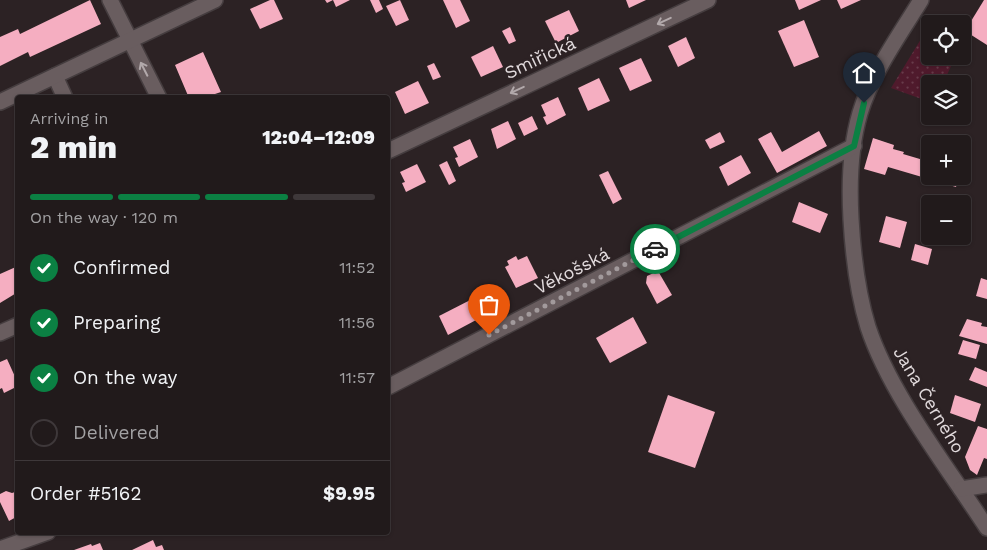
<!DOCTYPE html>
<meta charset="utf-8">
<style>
body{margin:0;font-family:"Work Sans",sans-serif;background:#2d2728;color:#f1f3f6;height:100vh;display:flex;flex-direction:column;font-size:19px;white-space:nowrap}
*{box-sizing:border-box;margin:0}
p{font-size:16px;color:#a2a1a3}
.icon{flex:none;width:28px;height:28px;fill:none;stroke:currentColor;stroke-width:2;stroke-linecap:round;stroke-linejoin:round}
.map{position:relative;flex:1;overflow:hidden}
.details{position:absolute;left:15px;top:95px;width:375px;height:440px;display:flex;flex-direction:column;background:#211a1b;border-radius:5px;box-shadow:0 1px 4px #0004,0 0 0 1px #3e383a}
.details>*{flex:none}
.fabs{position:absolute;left:921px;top:15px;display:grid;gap:10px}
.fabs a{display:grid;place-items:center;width:50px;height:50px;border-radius:5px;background:#211a1b;box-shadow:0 1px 4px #0004,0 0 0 1px #3e383a;font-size:25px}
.pin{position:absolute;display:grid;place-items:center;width:42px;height:42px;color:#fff;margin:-51px -21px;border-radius:50% 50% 50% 0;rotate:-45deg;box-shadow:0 0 5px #0007}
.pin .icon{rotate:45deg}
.courier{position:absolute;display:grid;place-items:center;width:50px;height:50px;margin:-25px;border:4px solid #0b8043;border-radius:50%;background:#fff;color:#222;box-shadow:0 1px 6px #0007}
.overview em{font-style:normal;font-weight:800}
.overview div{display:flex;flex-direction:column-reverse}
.overview{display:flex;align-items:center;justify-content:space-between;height:85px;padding:0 15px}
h1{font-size:32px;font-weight:800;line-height:38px}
.bar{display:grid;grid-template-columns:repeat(4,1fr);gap:8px 5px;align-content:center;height:60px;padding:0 15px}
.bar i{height:6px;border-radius:4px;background:#3e383a}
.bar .selected{background:#0b8043}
.bar p{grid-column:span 4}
.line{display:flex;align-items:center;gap:12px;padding:0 15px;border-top:1px solid #3e383a}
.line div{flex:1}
ol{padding:0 15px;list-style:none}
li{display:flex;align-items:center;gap:15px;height:55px}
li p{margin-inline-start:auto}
li .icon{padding:5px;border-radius:50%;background:#0b8043;color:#fff;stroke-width:4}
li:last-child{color:#a2a1a3}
li i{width:28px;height:28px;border:2px solid #3e383a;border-radius:50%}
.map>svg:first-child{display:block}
.park{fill:url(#park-dots)}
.building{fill:#f5aec1}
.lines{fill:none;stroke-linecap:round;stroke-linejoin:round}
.minor-casing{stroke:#453d3f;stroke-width:18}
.minor{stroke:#695d5f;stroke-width:15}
.oneway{stroke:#b2a9ab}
.done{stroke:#a29a9c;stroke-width:5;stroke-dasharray:0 9}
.route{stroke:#0b8043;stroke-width:6}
.labels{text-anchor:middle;stroke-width:5;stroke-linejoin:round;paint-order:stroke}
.street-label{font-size:18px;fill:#e2dbdd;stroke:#2c2224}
</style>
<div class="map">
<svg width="987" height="550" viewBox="0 0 987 550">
<defs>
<pattern id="park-dots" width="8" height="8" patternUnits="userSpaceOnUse" patternTransform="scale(1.25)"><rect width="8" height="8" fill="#4f1a2c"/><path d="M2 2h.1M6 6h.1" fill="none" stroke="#683b4a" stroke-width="1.8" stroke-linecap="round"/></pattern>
</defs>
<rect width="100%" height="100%" fill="#2c2224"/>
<polygon class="park" points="921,39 930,44 930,56 955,57 943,84 930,84 930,102 891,88"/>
<g class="building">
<polygon points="90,0 101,24 30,57 28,52 0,66 0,37 18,29 20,34"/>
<polygon points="270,0 274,0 283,19 260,29 250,9"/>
<polygon points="325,0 350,0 336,7 333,0 327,3"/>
<polygon points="370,0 379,0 383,9 376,13"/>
<polygon points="400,0 409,20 396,26 386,6"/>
<polygon points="443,0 460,0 470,21 456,28"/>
<polygon points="626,0 646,0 629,8"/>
<polygon points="795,0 821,0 799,10"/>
<polygon points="837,0 861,0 841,9"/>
<polygon points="984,0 987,0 987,45 965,31"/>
<polygon points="569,10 579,31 556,43 545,21"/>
<polygon points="804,20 819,57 794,67 778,31"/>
<polygon points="510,27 516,41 509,44 502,31"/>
<polygon points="686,37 695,58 678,67 668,46"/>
<polygon points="493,46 503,67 481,77 471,57"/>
<polygon points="203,52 221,92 215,94 216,98 189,98 175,65"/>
<polygon points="641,58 652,81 630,91 619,68"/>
<polygon points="434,63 441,77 433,80 427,66"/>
<polygon points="599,78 610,101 588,111 578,88"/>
<polygon points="418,81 429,103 405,114 395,92"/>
<polygon points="558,97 566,115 547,125 543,117 546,116 541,105"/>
<polygon points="532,116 538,129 524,136 518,123"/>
<polygon points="508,121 516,139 497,149 491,129"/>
<polygon points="819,131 827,146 777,173 758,139 771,132 782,152"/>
<polygon points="720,132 725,142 710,149 705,140"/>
<polygon points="873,138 894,145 893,149 904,152 903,154 930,162 930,176 959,176 956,187 888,167 885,175 864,169"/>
<polygon points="470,139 478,157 459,167 455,158 458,157 453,147"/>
<polygon points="741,155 751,173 728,186 719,167"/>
<polygon points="447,161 456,181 449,185 439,165"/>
<polygon points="417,164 426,182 406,192 402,183 405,182 400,172"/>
<polygon points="608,171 622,199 613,204 599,175"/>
<polygon points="799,202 828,214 820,233 792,222"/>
<polygon points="886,216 907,222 900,248 879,242"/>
<polygon points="915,244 932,249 928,265 911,260"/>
<polygon points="516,256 518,260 527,256 538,278 516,288 505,267 509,265 507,261"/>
<polygon points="18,266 18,292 0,303 0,274"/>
<polygon points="658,271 672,295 657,304 646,283 647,276"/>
<polygon points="981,278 987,280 987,299 976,296"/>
<polygon points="484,293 493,311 448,335 439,316"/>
<polygon points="633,317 647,343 610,363 596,338"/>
<polygon points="967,319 982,323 981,326 987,327 987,344 959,336"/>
<polygon points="963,340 980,345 976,359 958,354"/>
<polygon points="7,359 17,381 14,382 16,387 4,393 2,388 0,389 0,362"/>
<polygon points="975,367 987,372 987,387 969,380"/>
<polygon points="668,395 715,412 695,468 648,452"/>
<polygon points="955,395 981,404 975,422 950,413"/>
<polygon points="978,426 987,429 987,459 984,458 977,475 970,470 965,457"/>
<polygon points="6,491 12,493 18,491 18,516 9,521 0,502 0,494"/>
<polygon points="153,540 156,547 162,545 164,550 132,550"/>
<polygon points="100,543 103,550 74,550 91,544 92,546"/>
</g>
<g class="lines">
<g class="minor-casing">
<g id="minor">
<polyline points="110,0 159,98"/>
<path d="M 921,0 C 899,36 872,73 860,113 C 850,147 849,184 851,219 C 853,255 857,291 868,327 C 890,394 948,468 987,528"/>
<polyline points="55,76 65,98"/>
<polyline points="0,102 215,0"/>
<polyline points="388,151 708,0"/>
<polyline points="0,333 18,325"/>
<polyline points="388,387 854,146"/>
<polyline points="961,489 987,485"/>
<polyline points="0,549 48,532"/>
</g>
</g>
<use href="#minor" class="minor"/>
</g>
<defs><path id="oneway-shaft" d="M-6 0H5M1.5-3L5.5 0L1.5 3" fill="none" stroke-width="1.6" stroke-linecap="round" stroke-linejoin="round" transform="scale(1.25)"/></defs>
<g class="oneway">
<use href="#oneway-shaft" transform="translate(664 21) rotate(155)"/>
<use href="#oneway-shaft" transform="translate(144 69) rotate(-117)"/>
<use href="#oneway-shaft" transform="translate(517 90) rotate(155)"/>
</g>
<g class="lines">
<polyline class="done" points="489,335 655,249"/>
<polyline class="route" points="655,249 854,146 864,103"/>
</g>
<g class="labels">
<g class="street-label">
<text transform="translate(540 58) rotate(-25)" y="6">Smiřická</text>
<text transform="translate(572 271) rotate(-27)" y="6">Věkošská</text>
<text transform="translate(929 400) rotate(59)" y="6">Jana Černého</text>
</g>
</g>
</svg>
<div class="fabs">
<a><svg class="icon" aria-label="locate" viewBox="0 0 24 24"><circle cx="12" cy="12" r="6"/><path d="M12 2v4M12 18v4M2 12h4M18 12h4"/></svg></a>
<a><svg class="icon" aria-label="layers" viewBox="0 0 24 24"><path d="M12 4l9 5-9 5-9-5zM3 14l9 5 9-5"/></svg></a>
<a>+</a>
<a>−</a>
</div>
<div class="pin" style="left:489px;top:335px;background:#ea580c"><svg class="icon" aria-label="bag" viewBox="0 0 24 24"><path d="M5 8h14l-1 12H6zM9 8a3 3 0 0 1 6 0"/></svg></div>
<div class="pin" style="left:864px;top:103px;background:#1f2937"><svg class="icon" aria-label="home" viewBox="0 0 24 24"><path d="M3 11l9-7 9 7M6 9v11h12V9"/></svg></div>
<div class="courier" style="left:655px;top:249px"><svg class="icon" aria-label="car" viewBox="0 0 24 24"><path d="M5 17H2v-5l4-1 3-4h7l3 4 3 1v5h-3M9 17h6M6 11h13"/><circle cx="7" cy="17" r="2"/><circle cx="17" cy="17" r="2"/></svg></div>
<section class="details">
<div class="overview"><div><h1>2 min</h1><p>Arriving in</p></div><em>12:04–12:09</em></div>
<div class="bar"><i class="selected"></i><i class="selected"></i><i class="selected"></i><i></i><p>On the way · 120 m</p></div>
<ol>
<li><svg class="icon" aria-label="check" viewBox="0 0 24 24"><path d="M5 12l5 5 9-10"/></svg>Confirmed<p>11:52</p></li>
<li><svg class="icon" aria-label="check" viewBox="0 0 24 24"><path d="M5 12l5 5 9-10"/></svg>Preparing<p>11:56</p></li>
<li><svg class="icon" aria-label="check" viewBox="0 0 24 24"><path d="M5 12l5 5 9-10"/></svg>On the way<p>11:57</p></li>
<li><i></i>Delivered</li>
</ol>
<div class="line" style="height:65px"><div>Order #5162</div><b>$9.95</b></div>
</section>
</div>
